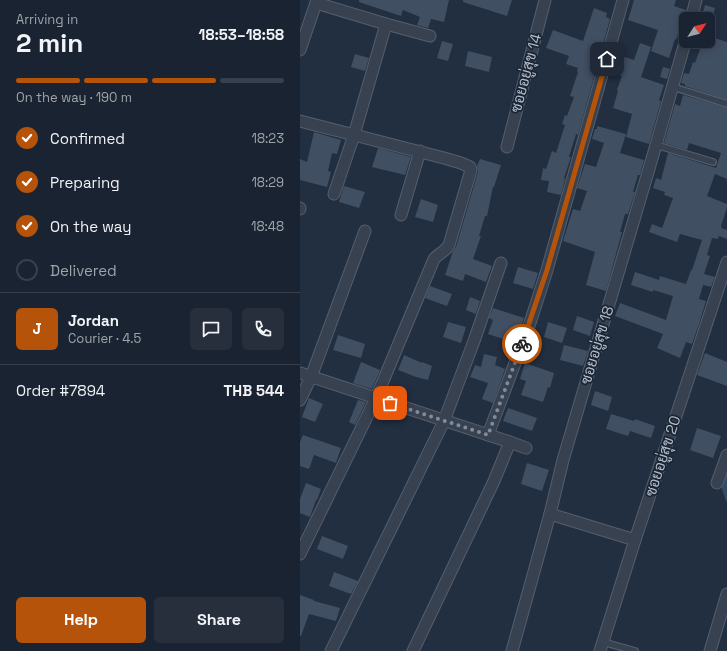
<!DOCTYPE html>
<meta charset="utf-8">
<style>
body{margin:0;font-family:"Space Grotesk",Sarabun,sans-serif;background:#272f3d;color:#f1f3f6;height:100vh;display:flex;flex-direction:column;font-size:15px;white-space:nowrap}
*{box-sizing:border-box;margin:0}
p{font-size:13px;color:#9fa4ab}
.icon{flex:none;width:22px;height:22px;fill:none;stroke:currentColor;stroke-width:2;stroke-linecap:round;stroke-linejoin:round}
.map{position:relative;flex:1;overflow:hidden}
.drawer{display:flex;flex-direction:column;background:#1a2331;width:300px}
.drawer>*{flex:none}
.needle{width:26px;rotate:54deg}
.buttons{position:absolute;left:379px;top:12px;display:grid;gap:8px}
.buttons a{display:grid;place-items:center;width:36px;height:36px;border-radius:6px;background:#1a2331;box-shadow:0 2px 10px #0003,0 0 0 1px #38404d;font-size:20px}
.pin{position:absolute;display:grid;place-items:center;width:34px;height:34px;color:#fff;margin:-17px;border-radius:8px;box-shadow:0 2px 6px #0006}
.courier{position:absolute;display:grid;place-items:center;width:40px;height:40px;margin:-20px;border:3px solid #b45309;border-radius:50%;background:#fff;color:#222;box-shadow:0 1px 5px #0007}
.head em{font-style:normal;font-weight:700}
.head div{display:flex;flex-direction:column-reverse}
.head{display:flex;align-items:center;justify-content:space-between;height:68px;padding:0 16px}
h1{font-size:26px;font-weight:700;line-height:30px}
.bar{display:grid;grid-template-columns:repeat(4,1fr);gap:6px 4px;align-content:center;height:48px;padding:0 16px}
.bar i{height:5px;border-radius:3px;background:#38404d}
.bar .selected{background:#b45309}
.bar p{grid-column:span 4}
.line{display:flex;align-items:center;gap:10px;padding:0 16px;border-top:1px solid #38404d}
.line div{flex:1}
.round{display:grid;place-items:center;flex:none;width:42px;height:42px;border-radius:6px;background:#272f3d}
ol{padding:0 16px;list-style:none}
li{display:flex;align-items:center;gap:12px;height:44px}
li p{margin-inline-start:auto}
li .icon{padding:4px;border-radius:50%;background:#b45309;color:#fff;stroke-width:4}
li:last-child{color:#9fa4ab}
li i{width:22px;height:22px;border:2px solid #38404d;border-radius:50%}
.cta{display:flex;gap:8px;margin-top:auto;padding:8px 16px}
.cta a{flex:1;height:46px;border-radius:6px;background:#b45309;color:#fff;font-size:16px;font-weight:700;line-height:46px;text-align:center}
.cta a+a{background:#272f3d;color:#f1f3f6}
main{display:flex;flex:1;min-height:0}
.map>svg:first-child{display:block}
.water{fill:#344a69}
.building{fill:#414f63}
.lines{fill:none;stroke-linecap:round;stroke-linejoin:round}
.service-casing{stroke:#545f6e;stroke-width:8}
.minor-casing{stroke:#545f6e;stroke-width:13}
.service{stroke:#374150;stroke-width:5.5}
.minor{stroke:#374150;stroke-width:11}
.done{stroke:#808b9b;stroke-width:4;stroke-dasharray:0 7.2}
.route{stroke:#b45309;stroke-width:5}
.labels{text-anchor:middle;stroke-width:3.5;stroke-linejoin:round;paint-order:stroke}
.street-label{font-size:15px;fill:#b3bccb;stroke:#1b2635}
</style>
<main>
<section class="drawer">
<div class="head"><div><h1>2 min</h1><p>Arriving in</p></div><em>18:53–18:58</em></div>
<div class="bar"><i class="selected"></i><i class="selected"></i><i class="selected"></i><i></i><p>On the way · 190 m</p></div>
<ol>
<li><svg class="icon" aria-label="check" viewBox="0 0 24 24"><path d="M5 12l5 5 9-10"/></svg>Confirmed<p>18:23</p></li>
<li><svg class="icon" aria-label="check" viewBox="0 0 24 24"><path d="M5 12l5 5 9-10"/></svg>Preparing<p>18:29</p></li>
<li><svg class="icon" aria-label="check" viewBox="0 0 24 24"><path d="M5 12l5 5 9-10"/></svg>On the way<p>18:48</p></li>
<li><i></i>Delivered</li>
</ol>
<div class="line" style="height:72px"><b class="round" style="background:#b45309;color:#fff">J</b><div><b>Jordan</b><p>Courier · 4.5</p></div><a class="round"><svg class="icon" aria-label="chat" viewBox="0 0 24 24"><path d="M4 5h16v11H9l-5 4z"/></svg></a><a class="round"><svg class="icon" aria-label="phone" viewBox="0 0 24 24"><path d="M5 4h4l2 5-3 2q2 4 5 5l2-3 5 2v4C11 20 4 13 5 4z"/></svg></a></div>
<div class="line" style="height:52px"><div>Order #7894</div><b>THB 544</b></div>
<div class="cta"><a>Help</a><a>Share</a></div>
</section>
<div class="map">
<svg width="427" height="651" viewBox="0 0 427 651">
<rect width="100%" height="100%" fill="#222f41"/>
<polygon class="water" points="427,467 427,501 426,501 421,486"/>
<g class="building">
<polygon points="59,0 149,0 144,22 131,19 128,28 117,25 120,17 103,10 101,16 59,2"/>
<polygon points="163,0 212,0 207,16 163,2"/>
<polygon points="334,0 376,0 374,6 386,10 376,40 375,39 369,58 351,51 358,30 328,20"/>
<polygon points="405,5 415,8 412,19 401,19"/>
<polygon points="294,8 307,13 306,17 310,19 278,135 276,134 269,157 271,157 264,178 265,179 261,195 247,192 249,181 241,180 243,168 246,169 252,151 256,153 265,125 262,124 265,115 267,116 274,97 270,96 278,72 277,71 278,68 266,64 269,56 246,48 253,30 283,41"/>
<polygon points="408,36 427,42 427,100 385,86 385,84 381,83 384,73 389,74 393,62 395,63 403,41 408,41"/>
<polygon points="142,41 153,44 148,61 137,58"/>
<polygon points="340,43 351,47 341,77 364,85 359,100 361,101 349,144 326,137 332,114 313,108 318,91 317,90 322,76 313,73 314,68 311,68 315,54 334,60"/>
<polygon points="168,51 192,57 189,72 165,66"/>
<polygon points="55,54 69,58 65,71 51,67"/>
<polygon points="363,67 370,69 367,79 360,77"/>
<polygon points="383,95 427,108 427,179 415,174 407,196 427,204 427,207 421,226 422,226 421,228 427,230 427,239 419,236 418,239 412,238 407,255 410,256 404,274 415,277 411,287 403,285 399,299 406,301 399,324 392,344 386,342 380,358 357,348 363,334 315,316 320,303 366,320 373,296 353,290 353,292 331,285 335,272 359,280 360,276 386,284 391,270 392,270 402,240 380,234 377,242 349,232 352,224 362,228 373,198 364,195 365,192 353,188 356,178 361,180 368,153 416,168 421,153 389,143 387,150 364,143 375,104 380,106"/>
<polygon points="297,126 326,134 320,153 344,160 340,175 338,175 333,192 335,192 328,214 325,214 320,232 322,232 306,291 286,285 295,252 263,241 273,209 280,211 287,191 277,188 285,164 296,167 304,143 292,139 295,129 297,129"/>
<polygon points="14,132 41,140 37,154 32,153 28,171 31,172 27,187 0,180 0,159 7,162"/>
<polygon points="78,148 111,157 105,175 72,167"/>
<polygon points="180,159 201,165 194,187 193,187 187,216 185,216 179,236 181,236 173,259 192,266 186,282 165,274 163,281 145,275 153,251 156,247 178,172 177,166"/>
<polygon points="44,186 65,192 59,208 39,202"/>
<polygon points="121,199 138,205 133,222 115,217"/>
<polygon points="218,267 238,273 233,289 213,283"/>
<polygon points="130,286 152,294 147,306 125,298"/>
<polygon points="170,297 180,301 176,314 166,310"/>
<polygon points="193,308 224,318 215,343 188,334 193,320 189,318"/>
<polygon points="277,316 294,322 290,336 273,330"/>
<polygon points="148,322 166,327 161,343 143,337"/>
<polygon points="248,322 267,328 262,343 244,337"/>
<polygon points="38,335 65,344 61,358 33,350"/>
<polygon points="264,345 288,351 283,366 260,360"/>
<polygon points="405,353 427,362 427,386 397,375"/>
<polygon points="184,354 197,357 195,365 205,369 193,403 182,399 188,383 170,377 175,365 181,367"/>
<polygon points="104,355 122,363 122,362 132,366 128,380 116,377 98,370"/>
<polygon points="61,362 80,370 72,389 53,383"/>
<polygon points="225,363 254,373 250,388 248,387 243,402 221,395 226,381 220,379"/>
<polygon points="295,391 312,397 308,411 291,405"/>
<polygon points="9,398 23,404 15,422 2,417"/>
<polygon points="58,400 66,402 55,425 49,422"/>
<polygon points="208,408 237,418 232,431 203,421"/>
<polygon points="311,414 334,421 335,419 355,426 351,438 330,431 328,436 306,429"/>
<polygon points="397,428 421,436 413,458 390,450"/>
<polygon points="3,435 41,448 36,463 14,455 9,469 0,466 0,442"/>
<polygon points="227,463 249,470 242,491 221,484"/>
<polygon points="6,483 21,489 17,500 16,500 10,517 0,513 0,499"/>
<polygon points="22,536 48,546 43,559 17,549"/>
<polygon points="34,572 58,581 51,594 29,586"/>
<polygon points="0,595 14,600 14,601 40,608 36,621 9,614 1,636 0,636"/>
</g>
<g class="lines">
<g class="service-casing">
<g id="service">
<polyline points="373,87 427,104"/>
<polyline points="356,145 413,162"/>
<polyline points="303,642 335,651"/>
</g>
</g>
<g class="minor-casing">
<g id="minor">
<polyline points="16,3 86,24 130,36"/>
<polyline points="391,19 396,0"/>
<polyline points="0,50 17,0"/>
<path d="M 0,121 L 144,158 L 161,163 L 170,167 L 171,170 L 169,177 L 149,245 C 146,251 138,254 134,259 L 76,398 L 0,554"/>
<polyline points="207,147 245,0"/>
<polyline points="34,194 54,135 86,24"/>
<polyline points="0,209 0,208"/>
<polyline points="101,215 120,151"/>
<polyline points="0,373 210,442 226,448"/>
<polyline points="0,400 11,377 65,231"/>
<polyline points="188,435 230,323 247,270 323,0"/>
<polyline points="417,483 427,455"/>
<polyline points="250,514 335,540"/>
<polyline points="31,651 144,421 174,341 201,263"/>
<polyline points="113,651 194,481 210,442"/>
<polyline points="212,651 250,514 263,460 356,145 386,39"/>
<polyline points="300,651 335,540 427,262"/>
<polyline points="410,651 427,594"/>
</g>
</g>
<use href="#service" class="service"/>
<use href="#minor" class="minor"/>
</g>
<g class="lines">
<polyline class="done" points="90,403 188,435 222,344"/>
<polyline class="route" points="222,344 247,270 307,59"/>
</g>
<g class="labels">
<g class="street-label">
<text transform="translate(226 73) rotate(-75)" y="5">ซอยอยู่สุข 14</text>
<text transform="translate(297 345) rotate(-73)" y="5">ซอยอยู่สุข 18</text>
<text transform="translate(363 456) rotate(-72)" y="5">ซอยอยู่สุข 20</text>
</g>
</g>
</svg>
<div class="buttons">
<a><svg class="needle" viewBox="-14 -14 28 28"><path d="M0-13l5 13h-10z" fill="#e53935"/><path d="M0 13l5-13h-10z" fill="#9fa4ab"/></svg></a>
</div>
<div class="pin" style="left:90px;top:403px;background:#ea580c"><svg class="icon" aria-label="bag" viewBox="0 0 24 24"><path d="M5 8h14l-1 12H6zM9 8a3 3 0 0 1 6 0"/></svg></div>
<div class="pin" style="left:307px;top:59px;background:#1f2937"><svg class="icon" aria-label="home" viewBox="0 0 24 24"><path d="M3 11l9-7 9 7M6 9v11h12V9"/></svg></div>
<div class="courier" style="left:222px;top:344px"><svg class="icon" aria-label="bike" viewBox="0 0 24 24"><circle cx="6" cy="16" r="4"/><circle cx="18" cy="16" r="4"/><path d="M6 16l4-8h5l3 8M10 8l3 8H6M13 5h3"/></svg></div>
</div>
</main>
